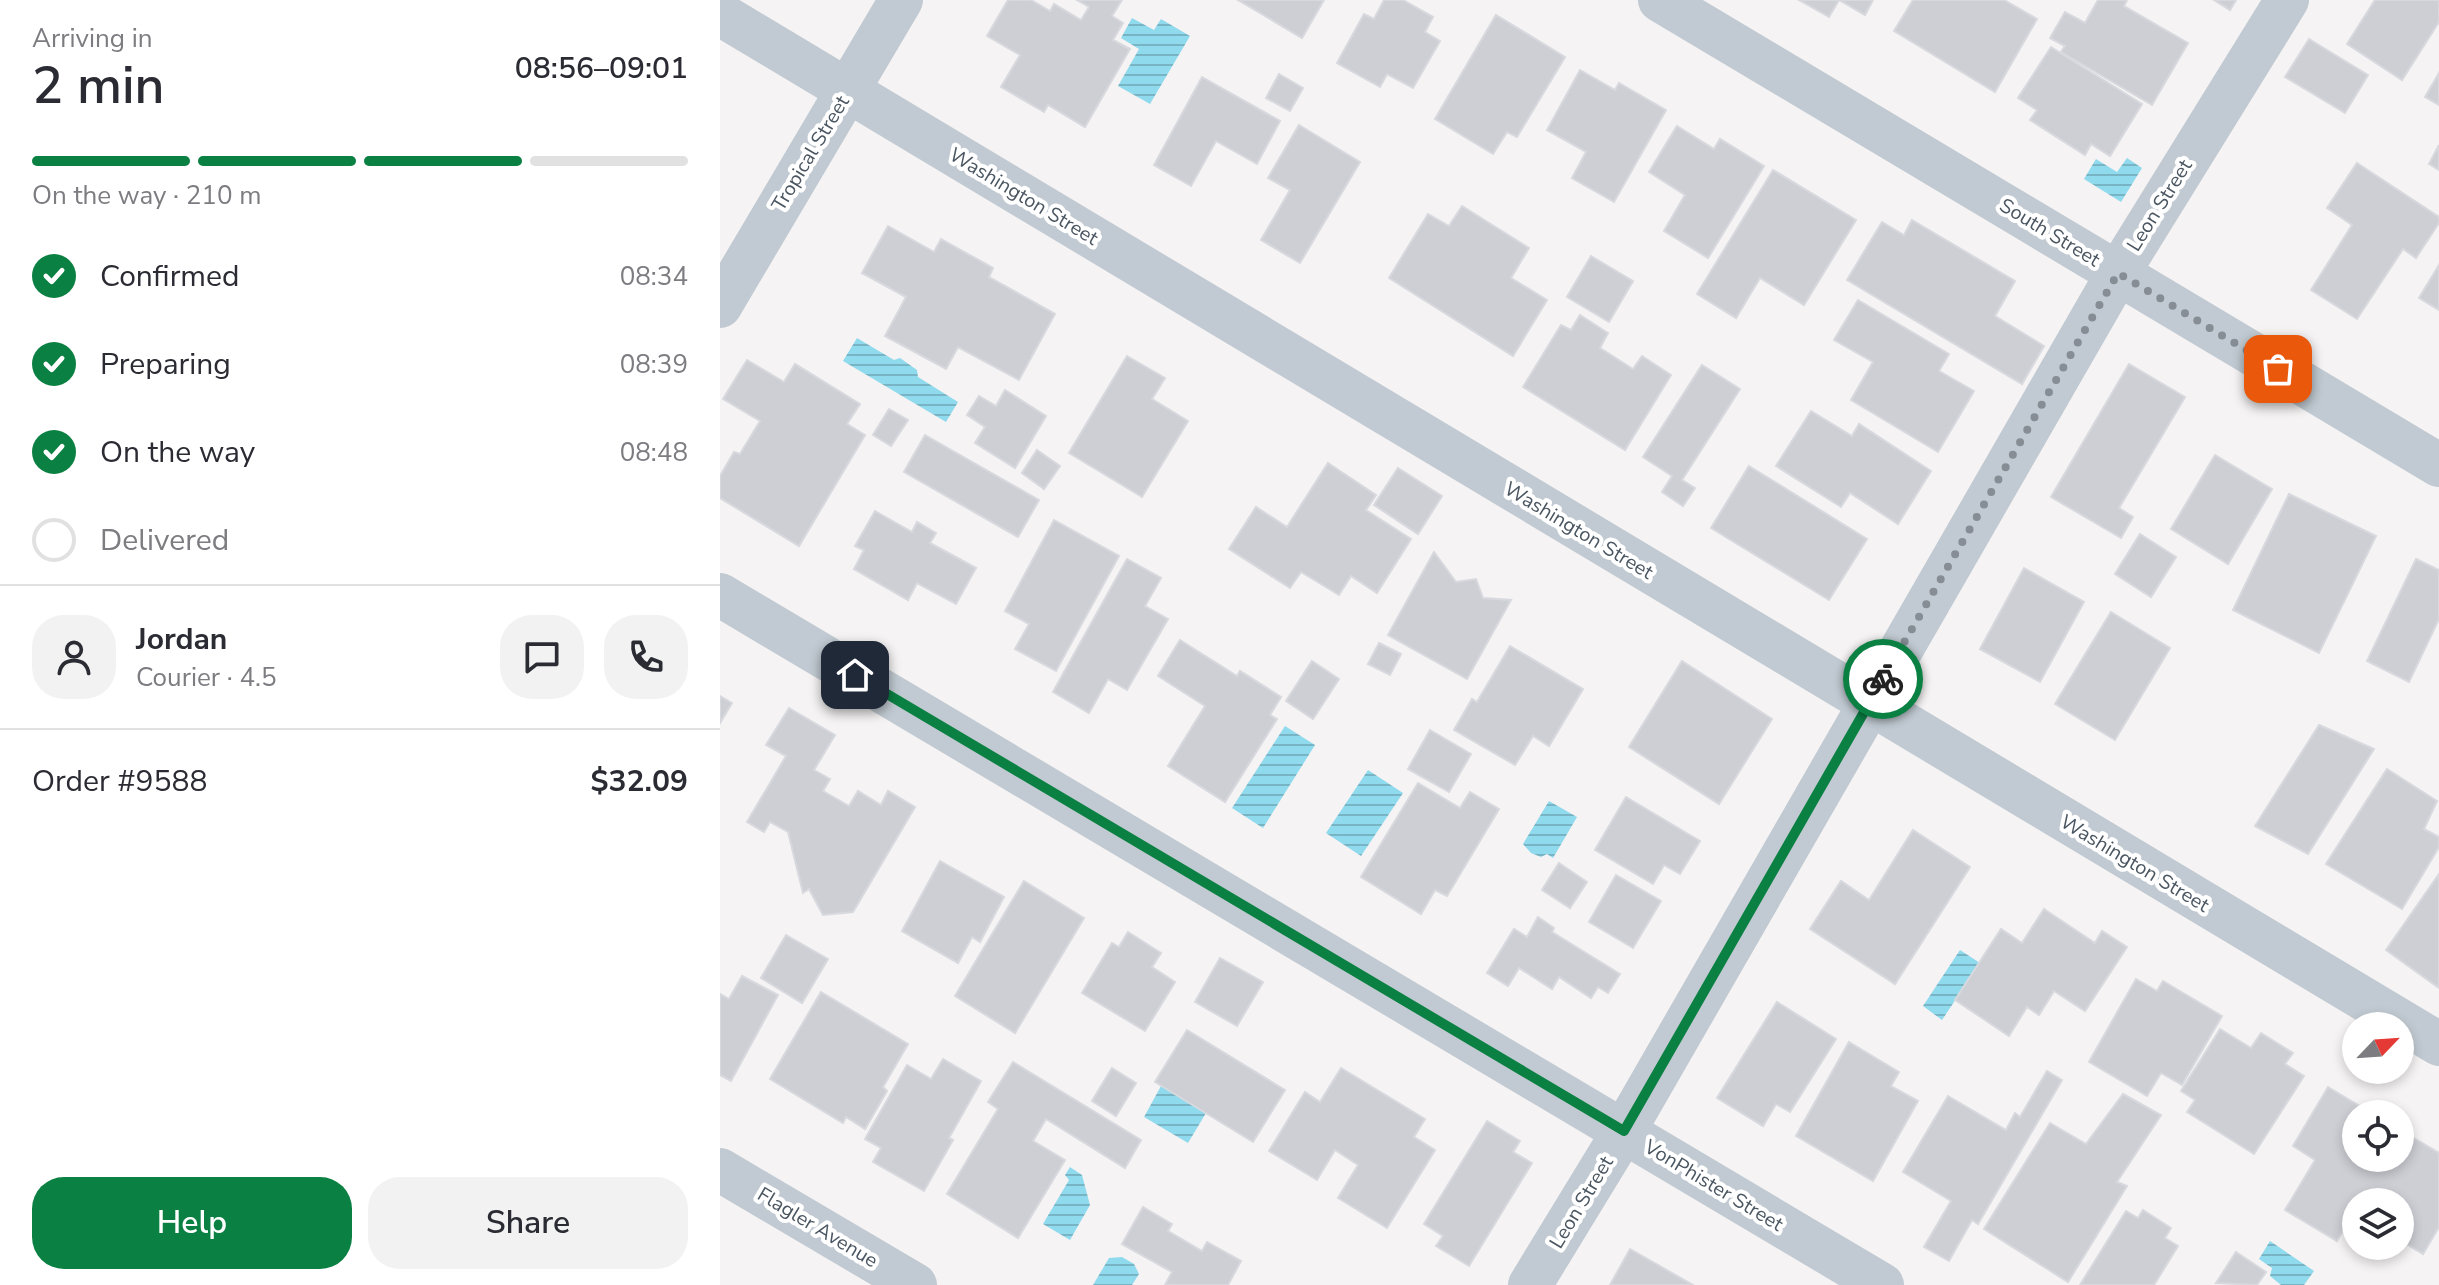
<!DOCTYPE html>
<meta charset="utf-8">
<style>
body{margin:0;font-family:"Nunito Sans",sans-serif;background:#f2f2f3;color:#2b2b33;height:100vh;display:flex;flex-direction:column;font-size:30px;white-space:nowrap}
*{box-sizing:border-box;margin:0}
p{font-size:26px;color:#7c7c81}
.icon{flex:none;width:44px;height:44px;fill:none;stroke:currentColor;stroke-width:2;stroke-linecap:round;stroke-linejoin:round}
.map{position:relative;flex:1;overflow:hidden}
.drawer{display:flex;flex-direction:column;background:#fff;width:720px}
.drawer>*{flex:none}
.needle{width:52px;rotate:65deg}
.controls{position:absolute;left:1622px;top:1012px;display:grid;gap:16px}
.controls a{display:grid;place-items:center;width:72px;height:72px;border-radius:50%;background:#fff;box-shadow:0 4px 12px #0003;font-size:40px}
.pin{position:absolute;display:grid;place-items:center;width:68px;height:68px;color:#fff;margin:-34px;border-radius:16px;box-shadow:0 4px 12px #0006}
.courier{position:absolute;display:grid;place-items:center;width:80px;height:80px;margin:-40px;border:6px solid #0b8043;border-radius:50%;background:#fff;color:#222;box-shadow:0 2px 10px #0007}
.overview em{font-style:normal;font-weight:600}
.overview div{display:flex;flex-direction:column-reverse}
.overview{display:flex;align-items:center;justify-content:space-between;height:136px;padding:0 32px}
h1{font-size:52px;font-weight:600;line-height:60px}
.bar{display:grid;grid-template-columns:repeat(4,1fr);gap:12px 8px;align-content:center;height:96px;padding:0 32px}
.bar i{height:10px;border-radius:6px;background:#e1e1e2}
.bar .active{background:#0b8043}
.bar p{grid-column:span 4}
.line{display:flex;align-items:center;gap:20px;padding:0 32px;border-top:2px solid #e1e1e2}
.line div{flex:1}
.round{display:grid;place-items:center;flex:none;width:84px;height:84px;border-radius:32px;background:#f2f2f3}
ol{padding:0 32px;list-style:none}
li{display:flex;align-items:center;gap:24px;height:88px}
li p{margin-inline-start:auto}
li .icon{padding:8px;border-radius:50%;background:#0b8043;color:#fff;stroke-width:4}
li:last-child{color:#7c7c81}
li i{width:44px;height:44px;border:4px solid #e1e1e2;border-radius:50%}
.cta{display:flex;gap:16px;margin-top:auto;padding:16px 32px}
.cta a{flex:1;height:92px;border-radius:32px;background:#0b8043;color:#fff;font-size:32px;font-weight:600;line-height:92px;text-align:center}
.cta a+a{background:#f2f2f3;color:#2b2b33}
main{display:flex;flex:1;min-height:0}
.map>svg:first-child{display:block}
.water{fill:url(#water-rules)}
.building{fill:#cdcfd5;stroke:#d7d9de;stroke-width:2}
.lines{fill:none;stroke-linecap:round;stroke-linejoin:round}
.minor{stroke:#c1cad2;stroke-width:44}
.done{stroke:#868d94;stroke-width:8;stroke-dasharray:0 14.4}
.route{stroke:#0b8043;stroke-width:10}
.labels{text-anchor:middle;stroke-width:8;stroke-linejoin:round;paint-order:stroke}
.street-label{font-size:20px;fill:#4a5661;stroke:#fff}
</style>
<main>
<section class="drawer">
<div class="overview"><div><h1>2 min</h1><p>Arriving in</p></div><em>08:56–09:01</em></div>
<div class="bar"><i class="active"></i><i class="active"></i><i class="active"></i><i></i><p>On the way · 210 m</p></div>
<ol>
<li><svg class="icon" aria-label="check" viewBox="0 0 24 24"><path d="M5 12l5 5 9-10"/></svg>Confirmed<p>08:34</p></li>
<li><svg class="icon" aria-label="check" viewBox="0 0 24 24"><path d="M5 12l5 5 9-10"/></svg>Preparing<p>08:39</p></li>
<li><svg class="icon" aria-label="check" viewBox="0 0 24 24"><path d="M5 12l5 5 9-10"/></svg>On the way<p>08:48</p></li>
<li><i></i>Delivered</li>
</ol>
<div class="line" style="height:144px"><a class="round"><svg class="icon" aria-label="person" viewBox="0 0 24 24"><circle cx="12" cy="8" r="4"/><path d="M4 21q1-7 8-7t8 7"/></svg></a><div><b>Jordan</b><p>Courier · 4.5</p></div><a class="round"><svg class="icon" aria-label="chat" viewBox="0 0 24 24"><path d="M4 5h16v11H9l-5 4z"/></svg></a><a class="round"><svg class="icon" aria-label="phone" viewBox="0 0 24 24"><path d="M5 4h4l2 5-3 2q2 4 5 5l2-3 5 2v4C11 20 4 13 5 4z"/></svg></a></div>
<div class="line" style="height:104px"><div>Order #9588</div><b>$32.09</b></div>
<div class="cta"><a>Help</a><a>Share</a></div>
</section>
<div class="map">
<svg width="1719" height="1285" viewBox="0 0 1719 1285">
<defs>
<pattern id="water-rules" width="6" height="5" patternUnits="userSpaceOnUse" patternTransform="scale(2)"><rect width="6" height="5" fill="#90daee"/><path d="M0 2.5h6" fill="none" stroke="#78b4c4"/></pattern>
</defs>
<rect width="100%" height="100%" fill="#f5f3f3"/>
<g class="water">
<polygon points="412,18 434,30 441,19 470,36 430,104 398,86 419,49 401,38"/>
<polygon points="1407,158 1422,168 1401,202 1364,179 1376,159 1397,172"/>
<polygon points="137,338 174,360 180,358 197,370 198,377 238,402 226,422 123,361"/>
<polygon points="565,726 595,745 543,828 512,808"/>
<polygon points="648,770 683,793 641,856 606,833"/>
<polygon points="829,801 857,817 833,858 827,854 821,857 811,853 803,844"/>
<polygon points="1240,950 1260,963 1222,1020 1203,1006"/>
<polygon points="441,1086 486,1113 468,1143 424,1117"/>
<polygon points="350,1167 362,1175 370,1205 350,1240 323,1224 349,1180 345,1175"/>
<polygon points="1550,1241 1594,1271 1584,1285 1561,1285 1550,1276 1552,1268 1539,1259"/>
<polygon points="402,1257 414,1264 419,1274 412,1285 373,1285 389,1258"/>
</g>
<g class="building">
<polygon points="288,0 311,0 330,11 334,4 361,20 369,7 357,0 402,0 392,16 403,23 393,40 410,49 365,127 328,105 324,112 281,87 300,55 267,36"/>
<polygon points="518,0 604,0 582,38"/>
<polygon points="664,0 683,0 713,17 705,32 720,41 693,88 667,74 660,87 617,63 644,14 654,19"/>
<polygon points="1079,0 1153,0 1145,15 1119,0 1109,17"/>
<polygon points="1193,0 1284,0 1317,19 1275,92 1174,31"/>
<polygon points="1378,0 1407,0 1404,6 1468,43 1432,105 1341,52 1345,46 1330,38 1345,12 1365,23"/>
<polygon points="1494,0 1516,0 1510,10"/>
<polygon points="1655,0 1719,0 1719,22 1682,80 1627,44"/>
<polygon points="776,15 845,57 797,137 787,132 773,154 715,119"/>
<polygon points="1589,39 1648,75 1625,113 1565,77"/>
<polygon points="1331,47 1422,104 1390,156 1371,144 1365,155 1310,120 1317,110 1298,98"/>
<polygon points="860,70 895,90 899,83 946,110 894,202 852,178 866,152 827,130"/>
<polygon points="1719,73 1719,105 1705,97"/>
<polygon points="559,74 583,88 570,111 546,98"/>
<polygon points="482,77 560,121 537,164 496,141 471,186 434,165"/>
<polygon points="579,125 640,162 580,263 541,240 570,190 548,178"/>
<polygon points="957,126 994,149 1000,139 1044,166 988,258 944,231 965,195 929,172"/>
<polygon points="1719,145 1719,170 1709,164"/>
<polygon points="1637,163 1719,217 1719,223 1696,258 1683,249 1637,319 1591,290 1632,225 1607,208"/>
<polygon points="1053,170 1136,220 1084,305 1040,278 1016,318 977,294"/>
<polygon points="742,206 809,248 791,278 827,300 793,356 669,278 708,214 729,226"/>
<polygon points="1192,220 1295,281 1275,316 1324,346 1302,384 1127,280 1162,222 1184,235"/>
<polygon points="168,226 214,252 221,239 273,268 269,277 335,314 299,380 238,347 226,369 165,336 186,297 142,273"/>
<polygon points="871,256 913,281 889,322 847,297"/>
<polygon points="1719,265 1719,310 1699,298"/>
<polygon points="1138,300 1229,354 1219,371 1254,391 1218,452 1131,400 1153,362 1114,340"/>
<polygon points="860,315 888,333 880,348 913,369 922,356 951,375 905,450 803,387 841,325 851,330"/>
<polygon points="407,356 445,378 432,399 468,421 422,497 349,453"/>
<polygon points="27,360 64,382 75,364 140,404 127,424 145,435 79,546 0,498 0,476 14,452 20,454 40,421 3,399"/>
<polygon points="1409,364 1465,397 1399,508 1413,517 1401,538 1331,497"/>
<polygon points="982,365 1020,389 962,480 975,488 963,506 942,492 952,476 923,457"/>
<polygon points="285,390 326,416 295,468 255,443 265,427 247,415 259,396 276,406"/>
<polygon points="169,409 188,420 171,446 153,435"/>
<polygon points="1091,411 1132,436 1139,424 1211,471 1178,524 1130,493 1121,507 1056,466"/>
<polygon points="205,435 319,500 298,537 184,472"/>
<polygon points="317,450 340,466 324,489 302,473"/>
<polygon points="1495,455 1552,489 1508,564 1451,529"/>
<polygon points="608,463 656,495 646,510 691,539 657,593 631,576 619,595 581,572 570,588 509,549 536,507 567,527"/>
<polygon points="1029,466 1147,539 1109,600 991,528"/>
<polygon points="678,468 722,496 698,534 654,505"/>
<polygon points="1569,494 1656,536 1599,653 1513,610"/>
<polygon points="155,511 192,532 197,522 216,533 210,543 256,568 236,604 197,583 188,600 134,569 144,550 135,546"/>
<polygon points="334,520 399,556 336,671 295,649 309,624 285,611"/>
<polygon points="1420,534 1456,557 1431,597 1395,574"/>
<polygon points="714,552 736,582 756,579 763,598 791,600 747,679 668,635"/>
<polygon points="407,559 441,578 425,606 448,619 407,690 388,679 369,713 333,692"/>
<polygon points="1696,559 1719,570 1719,619 1689,682 1647,661"/>
<polygon points="1304,568 1364,602 1320,682 1260,649"/>
<polygon points="1391,612 1450,648 1395,740 1335,704"/>
<polygon points="460,640 517,676 520,671 561,697 550,715 557,719 505,802 448,766 485,706 438,676"/>
<polygon points="659,643 681,654 670,675 648,664"/>
<polygon points="790,646 863,689 829,746 813,736 795,765 734,730 752,699 757,702"/>
<polygon points="592,661 619,679 593,719 566,701"/>
<polygon points="962,661 1052,719 999,804 909,747"/>
<polygon points="0,696 12,703 0,723"/>
<polygon points="69,708 115,735 94,770 110,779 103,791 129,806 138,791 161,805 168,791 195,807 133,912 103,915 89,889 83,893 68,832 50,822 44,832 27,822 66,756 46,745"/>
<polygon points="1599,725 1654,749 1588,854 1535,826"/>
<polygon points="710,730 751,754 729,792 688,769"/>
<polygon points="1667,769 1717,801 1704,829 1719,837 1719,847 1682,909 1606,864"/>
<polygon points="698,783 740,808 750,792 779,809 727,896 715,890 701,914 641,877"/>
<polygon points="906,797 980,841 960,874 944,865 933,884 875,850"/>
<polygon points="1193,830 1250,867 1175,984 1090,929 1121,881 1149,900"/>
<polygon points="220,861 284,897 260,942 252,937 238,963 182,931"/>
<polygon points="839,863 867,882 850,908 822,890"/>
<polygon points="1719,874 1719,988 1666,950"/>
<polygon points="896,875 941,901 913,948 869,922"/>
<polygon points="304,881 364,918 295,1033 235,996"/>
<polygon points="1324,909 1375,943 1382,931 1407,947 1365,1011 1334,991 1319,1015 1307,1007 1289,1036 1235,1000 1281,929 1302,943"/>
<polygon points="818,917 834,928 832,932 900,974 888,993 878,987 871,998 839,977 832,989 799,968 788,986 767,973 794,929 807,937"/>
<polygon points="408,932 441,953 432,967 455,982 425,1031 362,993 392,943 399,947"/>
<polygon points="66,935 108,959 82,1003 41,978"/>
<polygon points="500,958 543,982 517,1026 475,1002"/>
<polygon points="22,976 58,995 11,1081 0,1075 0,994 9,999"/>
<polygon points="1416,979 1437,991 1443,981 1502,1016 1462,1085 1441,1073 1427,1096 1369,1062"/>
<polygon points="101,992 188,1044 163,1087 167,1091 145,1129 126,1117 123,1123 50,1079"/>
<polygon points="1057,1002 1116,1039 1070,1112 1056,1104 1043,1126 997,1098"/>
<polygon points="1500,1029 1531,1048 1541,1033 1573,1053 1565,1064 1584,1076 1534,1154 1467,1112 1475,1100 1461,1091"/>
<polygon points="467,1030 565,1090 533,1142 435,1082"/>
<polygon points="1129,1042 1179,1072 1171,1086 1198,1101 1153,1181 1076,1136"/>
<polygon points="223,1059 261,1081 229,1138 233,1140 204,1191 153,1162 161,1148 145,1139 187,1065 211,1079"/>
<polygon points="293,1062 421,1140 405,1168 326,1119 313,1141 345,1160 298,1238 227,1194 278,1109 268,1102"/>
<polygon points="392,1068 416,1083 396,1116 372,1101"/>
<polygon points="621,1068 705,1119 694,1137 715,1150 667,1228 618,1198 638,1165 615,1150 597,1180 549,1151 585,1092 600,1102"/>
<polygon points="1327,1071 1342,1080 1258,1224 1252,1220 1229,1261 1204,1247 1231,1201 1183,1172 1228,1096 1286,1130 1295,1113 1300,1117"/>
<polygon points="1608,1087 1653,1114 1636,1114 1636,1158 1680,1158 1680,1130 1719,1153 1719,1227 1703,1254 1680,1240 1680,1202 1636,1202 1636,1215 1633,1213 1617,1241 1565,1210 1595,1160 1573,1146"/>
<polygon points="1403,1094 1441,1115 1397,1182 1407,1186 1348,1282 1264,1229 1330,1123 1366,1144"/>
<polygon points="767,1121 800,1141 793,1152 812,1163 749,1266 716,1246 723,1236 704,1224"/>
<polygon points="423,1207 452,1224 448,1231 482,1251 487,1242 521,1261 508,1285 445,1285 452,1272 402,1244"/>
<polygon points="1423,1210 1451,1228 1445,1238 1458,1246 1434,1285 1360,1285 1406,1211 1418,1218"/>
<polygon points="910,1249 973,1285 890,1285"/>
<polygon points="1516,1252 1546,1272 1537,1285 1496,1283"/>
</g>
<g class="lines">
<g class="minor">
<polyline points="940,0 1719,465"/>
<polyline points="0,14 1719,1044"/>
<polyline points="0,306 181,0"/>
<polyline points="0,595 1162,1285"/>
<polyline points="0,1170 195,1285"/>
<polyline points="810,1285 904,1131 1398,273 1567,0"/>
</g>
</g>
<g class="lines">
<polyline class="done" points="1163,679 1398,273 1558,369"/>
<polyline class="route" points="135,675 904,1131 1163,679"/>
</g>
<g class="labels">
<g class="street-label">
<text transform="translate(90 153) rotate(-59)" y="7">Tropical Street</text>
<text transform="translate(304 196) rotate(31)" y="7">Washington Street</text>
<text transform="translate(1439 205) rotate(-58)" y="7">Leon Street</text>
<text transform="translate(1330 232) rotate(31)" y="7">South Street</text>
<text transform="translate(859 530) rotate(31)" y="7">Washington Street</text>
<text transform="translate(1415 863) rotate(31)" y="7">Washington Street</text>
<text transform="translate(994 1185) rotate(31)" y="7">VonPhister Street</text>
<text transform="translate(861 1202) rotate(-59)" y="7">Leon Street</text>
<text transform="translate(98 1227) rotate(31)" y="7">Flagler Avenue</text>
</g>
</g>
</svg>
<div class="controls">
<a><svg class="needle" viewBox="-14 -14 28 28"><path d="M0-13l5 13h-10z" fill="#e53935"/><path d="M0 13l5-13h-10z" fill="#7c7c81"/></svg></a>
<a><svg class="icon" aria-label="locate" viewBox="0 0 24 24"><circle cx="12" cy="12" r="6"/><path d="M12 2v4M12 18v4M2 12h4M18 12h4"/></svg></a>
<a><svg class="icon" aria-label="layers" viewBox="0 0 24 24"><path d="M12 4l9 5-9 5-9-5zM3 14l9 5 9-5"/></svg></a>
</div>
<div class="pin" style="left:1558px;top:369px;background:#ea580c"><svg class="icon" aria-label="bag" viewBox="0 0 24 24"><path d="M5 8h14l-1 12H6zM9 8a3 3 0 0 1 6 0"/></svg></div>
<div class="pin" style="left:135px;top:675px;background:#1f2937"><svg class="icon" aria-label="home" viewBox="0 0 24 24"><path d="M3 11l9-7 9 7M6 9v11h12V9"/></svg></div>
<div class="courier" style="left:1163px;top:679px"><svg class="icon" aria-label="bike" viewBox="0 0 24 24"><circle cx="6" cy="16" r="4"/><circle cx="18" cy="16" r="4"/><path d="M6 16l4-8h5l3 8M10 8l3 8H6M13 5h3"/></svg></div>
</div>
</main>
